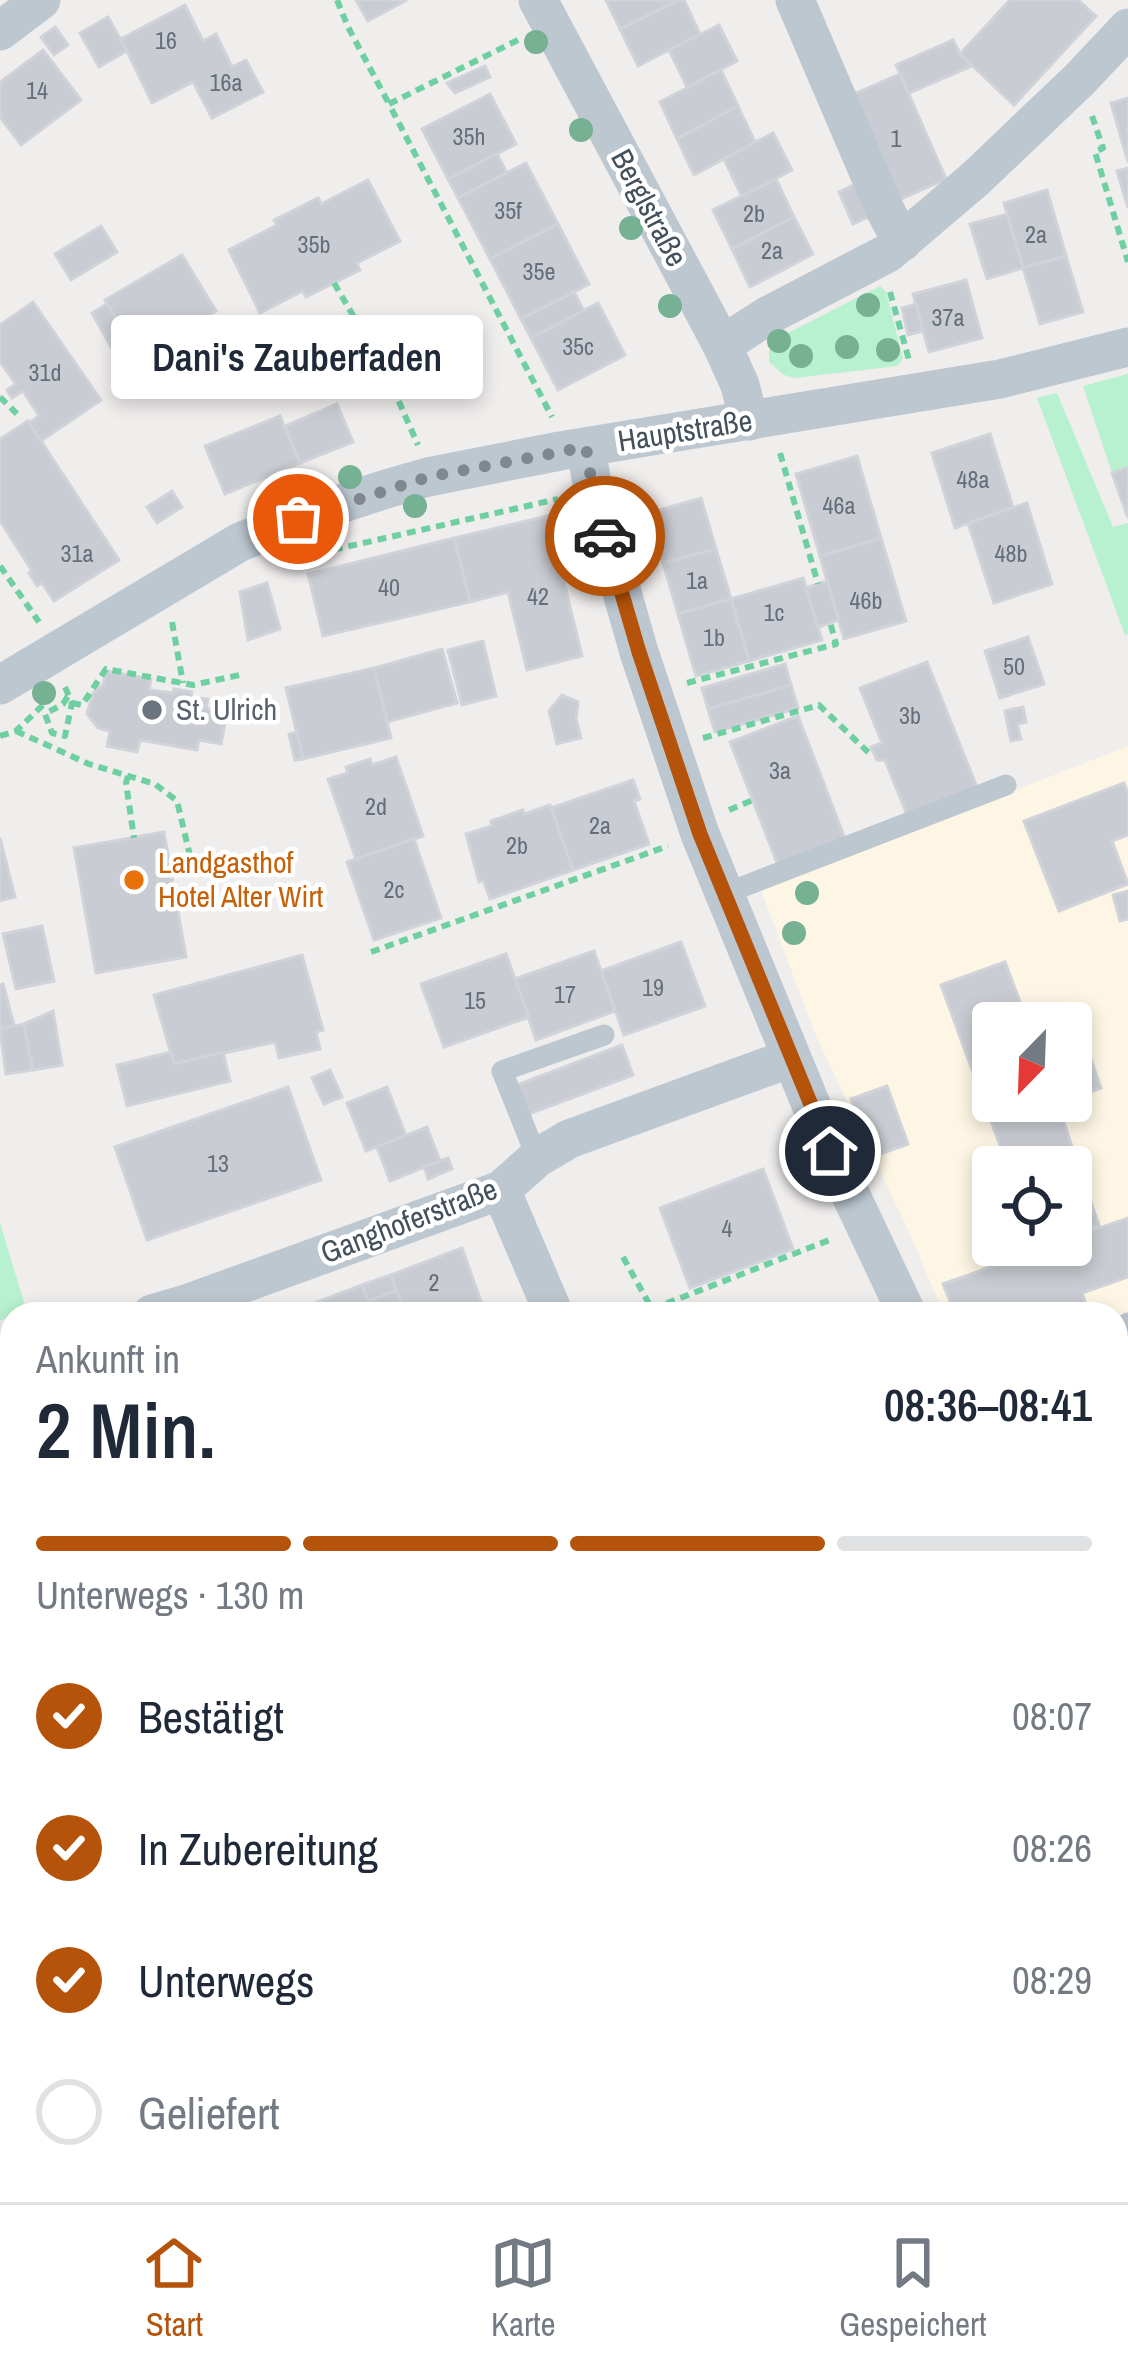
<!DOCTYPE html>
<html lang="de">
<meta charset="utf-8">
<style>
body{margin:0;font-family:"Archivo Narrow",sans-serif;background:#f2f2f3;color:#1f2937;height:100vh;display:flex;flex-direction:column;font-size:45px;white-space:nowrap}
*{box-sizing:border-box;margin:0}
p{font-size:39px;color:#747a83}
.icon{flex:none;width:66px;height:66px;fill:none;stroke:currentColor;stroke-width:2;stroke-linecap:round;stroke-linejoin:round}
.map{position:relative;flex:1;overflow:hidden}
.side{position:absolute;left:0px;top:1302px;width:1128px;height:900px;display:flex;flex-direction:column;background:#fff;border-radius:36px 36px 0 0;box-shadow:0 6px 18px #0003}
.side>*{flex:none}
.needle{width:78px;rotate:203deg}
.controls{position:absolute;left:972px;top:1002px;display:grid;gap:24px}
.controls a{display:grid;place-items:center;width:120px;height:120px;border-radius:12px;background:#fff;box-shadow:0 6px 18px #0003;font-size:60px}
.pin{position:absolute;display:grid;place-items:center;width:102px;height:102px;color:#fff;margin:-51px;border:6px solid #fff;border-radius:50%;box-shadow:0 3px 12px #0007}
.courier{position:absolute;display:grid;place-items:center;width:120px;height:120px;margin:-60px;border:9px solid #b45309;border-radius:50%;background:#fff;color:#222;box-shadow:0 3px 15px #0007}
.bubble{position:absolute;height:84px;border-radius:12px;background:#fff;box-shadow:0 6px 18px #0003;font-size:39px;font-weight:600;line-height:84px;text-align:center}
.summary em{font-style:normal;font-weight:600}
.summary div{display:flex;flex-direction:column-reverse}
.summary{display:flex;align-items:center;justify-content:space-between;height:204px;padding:0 36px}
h1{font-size:78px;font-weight:600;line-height:90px}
.bar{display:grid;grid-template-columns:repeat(4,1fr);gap:18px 12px;align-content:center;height:144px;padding:0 36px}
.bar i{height:15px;border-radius:9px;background:#e0e1e3}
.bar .active{background:#b45309}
.bar p{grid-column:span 4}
ol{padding:0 36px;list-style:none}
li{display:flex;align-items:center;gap:36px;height:132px}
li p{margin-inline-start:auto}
li .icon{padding:12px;border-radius:50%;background:#b45309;color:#fff;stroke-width:4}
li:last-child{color:#747a83}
li i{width:66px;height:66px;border:6px solid #e0e1e3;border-radius:50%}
.dock{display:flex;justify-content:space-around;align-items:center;height:168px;border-top:3px solid #e0e1e3;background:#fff;font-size:33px;color:#747a83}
.dock a{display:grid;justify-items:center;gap:6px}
.dock .active{color:#b45309}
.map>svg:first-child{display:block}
.commercial{fill:#fdf6e4;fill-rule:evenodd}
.education{fill:#e1dedf}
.green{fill:#b8f1cf}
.building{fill:#c9ccd2;stroke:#d0d3d9;stroke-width:3}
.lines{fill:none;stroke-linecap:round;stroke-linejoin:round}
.path{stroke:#6ed0a1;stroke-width:6;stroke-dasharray:9 6;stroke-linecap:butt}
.service{stroke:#bcc7d0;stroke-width:21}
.minor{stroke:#bcc7d0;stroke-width:39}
.secondary{stroke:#becad7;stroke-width:54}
.tree{fill:#76b193}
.done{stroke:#80878e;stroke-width:12;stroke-dasharray:0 21.6}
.route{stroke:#b45309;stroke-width:15}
.worship-dot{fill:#6b7280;stroke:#fff;stroke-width:4.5}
.food-dot{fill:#e8710a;stroke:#fff;stroke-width:4.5}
.labels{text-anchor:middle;stroke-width:9;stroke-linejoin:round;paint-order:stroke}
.number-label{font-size:24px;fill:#656f79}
.street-label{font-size:30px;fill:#44505b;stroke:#fff}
.worship-label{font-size:30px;fill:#5b616d;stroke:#fff;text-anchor:start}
.food-label{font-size:30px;fill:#c56008;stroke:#fff;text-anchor:start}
</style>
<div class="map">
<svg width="1128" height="2202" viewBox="0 0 1128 2202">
<rect width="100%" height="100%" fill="#f0eded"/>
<g class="commercial">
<path d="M 1128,746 L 1128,1336 L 1116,1342 L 1116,1314 L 944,1314 L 910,1234 L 816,1036 L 761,890 ZM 993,1023 L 1071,1023 L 1071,1101 L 993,1101 ZM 993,1167 L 1071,1167 L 1071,1245 L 993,1245 Z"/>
<polygon points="1116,1882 1128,1886 1128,2202 400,2202 419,2190 1116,2190"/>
</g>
<polygon class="education" points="12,1378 12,1901 0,1906 0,1382"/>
<g class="green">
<polygon points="880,286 886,292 903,358 898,366 795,378 784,375 769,362 769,352 774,340"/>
<polygon points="1128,374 1128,467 1112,473 1083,386"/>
<polygon points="1057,393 1113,527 1128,523 1128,634 1125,635 1037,398"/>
<polygon points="0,1223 27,1312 12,1314 12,1317 0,1320"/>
<polygon points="12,1901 12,2190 268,2190 252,2202 0,2202 0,1906"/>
</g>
<g class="building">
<polygon points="356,0 407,0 368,21"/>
<polygon points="606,0 679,0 620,29"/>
<polygon points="679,0 684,0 700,34 638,66 620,29"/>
<polygon points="1010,0 1078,0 1096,16 1014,105 960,54"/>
<polygon points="185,5 203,41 216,34 232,67 246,60 263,92 212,118 193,82 152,103 121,39"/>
<polygon points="108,17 127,51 99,67 80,33"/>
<polygon points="719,25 737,61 687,87 669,50"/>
<polygon points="55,27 68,45 54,55 41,37"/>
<polygon points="953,40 960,54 972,66 909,93 896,65"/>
<polygon points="43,50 81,100 21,145 0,117 0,82"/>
<polygon points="485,66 490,77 455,93 447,83"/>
<polygon points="721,70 738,106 677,139 660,102"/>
<polygon points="900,74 946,179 892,203 845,98"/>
<polygon points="490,94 516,144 448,179 422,129"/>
<polygon points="1128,98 1128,162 1111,103"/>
<polygon points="738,106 755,142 694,175 677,139"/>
<polygon points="773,133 792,170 742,197 724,159"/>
<polygon points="497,154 507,173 458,198 448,179"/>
<polygon points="526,163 558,224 490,259 458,198"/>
<polygon points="1128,168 1128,208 1117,171"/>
<polygon points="776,179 794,217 732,249 713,210"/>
<polygon points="368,180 400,241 357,263 360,270 306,297 303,291 260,313 229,250 277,225 274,220 318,198 321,204"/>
<polygon points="862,181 877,213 853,224 839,192"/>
<polygon points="1047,190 1066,256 1023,268 1004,203"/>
<polygon points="1007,214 1023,268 987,279 970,224"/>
<polygon points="794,217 813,254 750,287 732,249"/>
<polygon points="558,224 589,284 521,319 490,259"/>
<polygon points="101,226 117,252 71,280 55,254"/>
<polygon points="182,255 216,311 139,357 105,300"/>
<polygon points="1066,256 1083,312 1040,324 1023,268"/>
<polygon points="966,280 982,338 929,352 913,294"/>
<polygon points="574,292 584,311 531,338 521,319"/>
<polygon points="33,302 101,400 41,441 29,423 39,416 23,391 12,398 7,390 16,384 0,362 0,325"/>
<polygon points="598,303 625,355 558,390 531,338"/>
<polygon points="107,304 127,338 111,347 92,313"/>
<polygon points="916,304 923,331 908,335 902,308"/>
<polygon points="237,321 261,375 222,392 198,339"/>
<polygon points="337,404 353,442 300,463 285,426"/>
<polygon points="280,416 300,463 225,494 205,446"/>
<polygon points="28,421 119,560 54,601 42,583 37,586 29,573 32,571 0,521 0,439"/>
<polygon points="990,434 1013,507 955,528 932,453"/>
<polygon points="857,456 881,538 820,556 796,474"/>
<polygon points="1128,467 1128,518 1112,473"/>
<polygon points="172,491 182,507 157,523 147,507"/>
<polygon points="701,498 716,549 663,563 649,513"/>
<polygon points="1027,503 1052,584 994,603 968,523"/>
<polygon points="548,516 582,656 527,670 508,592 470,602 454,538"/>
<polygon points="454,538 470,602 323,636 308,574"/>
<polygon points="881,538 906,621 844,639 820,556"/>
<polygon points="716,549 731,599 678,614 663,563"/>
<polygon points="803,578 822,640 749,661 731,599"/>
<polygon points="827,581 839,620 818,627 806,588"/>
<polygon points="267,583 280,629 248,640 240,592"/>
<polygon points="731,599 749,661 696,676 678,614"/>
<polygon points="1028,637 1044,684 1000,698 985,651"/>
<polygon points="483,641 496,696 462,705 448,650"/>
<polygon points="442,649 457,703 387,722 374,668"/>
<polygon points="927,662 978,790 908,817 885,760 877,760 871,747 882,743 860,688"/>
<polygon points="785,664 791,685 708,709 702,688"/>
<polygon points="374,668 391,738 303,759 286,688"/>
<polygon points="106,671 151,679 149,690 173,693 174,689 192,692 191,697 208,699 206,708 227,713 221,744 199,740 197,750 140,740 137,752 107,746 110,731 98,728 87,714 93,693 103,685"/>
<polygon points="791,685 798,708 715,732 708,709"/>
<polygon points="562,695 578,702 576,719 581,738 557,744 549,711"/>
<polygon points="1023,707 1026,722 1017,724 1021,739 1011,741 1005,711"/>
<polygon points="798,716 845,839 778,865 730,742"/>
<polygon points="297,732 303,759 295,760 289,734"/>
<polygon points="396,757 423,836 356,859 328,779 348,773 346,767 370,759 372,765"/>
<polygon points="633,780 640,799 634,801 649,844 573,870 551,808"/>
<polygon points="1124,783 1128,793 1128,835 1112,841 1128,884 1059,911 1024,821"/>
<polygon points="550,805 573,870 490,899 483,880 479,882 466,834 492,826 491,821 523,810 524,814"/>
<polygon points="164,832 186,957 96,973 74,848"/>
<polygon points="0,838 15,897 0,901"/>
<polygon points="414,839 441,918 374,940 347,862"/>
<polygon points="1128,891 1128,919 1120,921 1113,895"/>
<polygon points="42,926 54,981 16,989 3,934"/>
<polygon points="681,942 705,1006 624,1035 601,971"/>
<polygon points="594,951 615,1011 536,1040 515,979"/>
<polygon points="506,954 529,1017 444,1047 421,984"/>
<polygon points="302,955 323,1030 316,1032 320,1049 279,1058 275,1042 174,1064 154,995"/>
<polygon points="1005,962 1028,1023 993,1023 993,1090 981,1094 941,985"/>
<polygon points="3,984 14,1025 0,1029 0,985"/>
<polygon points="53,1011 62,1065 33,1070 24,1024"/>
<polygon points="24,1024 32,1070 6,1074 0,1029"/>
<polygon points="622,1045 633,1075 526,1115 514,1086"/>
<polygon points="1086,1045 1101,1088 1071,1099 1071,1051"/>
<polygon points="171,1052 174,1064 223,1052 230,1081 127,1106 117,1065"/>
<polygon points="330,1070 342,1097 324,1104 312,1078"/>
<polygon points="887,1086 908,1144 872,1157 851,1099"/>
<polygon points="288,1087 321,1180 147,1240 115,1147"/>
<polygon points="387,1087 406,1136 366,1151 347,1103"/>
<polygon points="993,1090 993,1101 1057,1101 1084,1183 1071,1188 1071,1167 1008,1167 981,1094"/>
<polygon points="427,1127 440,1161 390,1181 377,1147"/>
<polygon points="448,1158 452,1169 428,1179 424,1167"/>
<polygon points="763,1169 793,1249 690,1288 660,1208"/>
<polygon points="1084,1183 1099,1225 1071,1234 1071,1188"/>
<polygon points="1128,1218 1128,1277 1082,1293 1089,1313 955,1314 943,1284 1052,1245 1071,1245 1071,1238"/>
<polygon points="462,1248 484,1310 473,1314 406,1314 391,1275"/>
<polygon points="391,1275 396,1291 368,1301 362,1285"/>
<polygon points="362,1285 373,1314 295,1314 294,1311"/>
<polygon points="396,1291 406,1314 373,1314 368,1301"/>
<polygon points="12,1432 12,1728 0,1732 0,1459"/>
<polygon points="12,1782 12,1921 0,1888 0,1787"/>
<polygon points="12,1966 12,2015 0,1983 0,1971"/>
<polygon points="1123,1986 1128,1998 1128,2165 1116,2170 1116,1989"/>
<polygon points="566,2190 755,2190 759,2202 571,2202"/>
<polygon points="1001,2190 1062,2190 1030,2202 1006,2202"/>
</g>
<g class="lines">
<g class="path">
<polyline points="337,0 348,27 389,104"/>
<polyline points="518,40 389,104 552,417"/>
<polyline points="1092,116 1103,148 1095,152 1128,262"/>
<polyline points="334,283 385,370 418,445"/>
<polyline points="890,292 909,360"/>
<polyline points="377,355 384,346 425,327"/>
<polyline points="0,397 17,414"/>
<polyline points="780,453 818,584"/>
<polyline points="319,553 558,499"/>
<polyline points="0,566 39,622"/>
<polyline points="172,622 183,683"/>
<polyline points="687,683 836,644 830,622"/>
<polyline points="65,687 72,703 65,736 52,733 45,714 63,704 68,696"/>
<polyline points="72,703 82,705 106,669 193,685 244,674"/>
<polyline points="16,731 89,764 155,784 177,801 192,864"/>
<polyline points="0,736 16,731 44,704"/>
<polyline points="703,738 819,705 869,753"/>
<polyline points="128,776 126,783 134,838"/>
<polyline points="729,810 753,800"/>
<polyline points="371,952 668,846"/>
<polyline points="623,1257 652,1309 832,1239"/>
<polyline points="0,1409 12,1404"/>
<polyline points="1116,1684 1128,1709"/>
<polyline points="1116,1876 1128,1879"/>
<polyline points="1116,1921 1128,1907"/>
<polyline points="534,2196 536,2202"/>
<polyline points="388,2202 406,2190"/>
</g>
<g class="service">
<polyline points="724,894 1006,785"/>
<polyline points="537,1158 502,1071 604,1035"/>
<polyline points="1116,1330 1128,1323"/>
<polyline points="787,2190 792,2202"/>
</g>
<g class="minor">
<polyline points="538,0 722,345 740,385 749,421"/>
<polyline points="795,0 884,208 902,242"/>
<polyline points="0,31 41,0"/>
<polyline points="722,345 769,315 888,253 975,179 1079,80 1128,28"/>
<polyline points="586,447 593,491 639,652 700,834 830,1151 907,1314"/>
<polyline points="0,685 240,542 325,509 386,489 428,477 560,451 1000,379 1128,347"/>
<polyline points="501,1190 554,1314"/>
<polyline points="152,1314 186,1304 501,1190 537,1158 569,1139 791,1058"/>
<polyline points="0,1365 12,1361"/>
<polyline points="1116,1755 1128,1784"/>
</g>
<g class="secondary">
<polyline points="1116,1828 1128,1823"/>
<polyline points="301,2202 326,2190"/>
</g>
</g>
<g class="tree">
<circle cx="536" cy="42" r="12"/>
<circle cx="581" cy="130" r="12"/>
<circle cx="631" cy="228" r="12"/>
<circle cx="868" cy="305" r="12"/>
<circle cx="670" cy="306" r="12"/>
<circle cx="779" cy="341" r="12"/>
<circle cx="847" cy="347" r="12"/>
<circle cx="888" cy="350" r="12"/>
<circle cx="801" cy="356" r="12"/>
<circle cx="350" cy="477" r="12"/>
<circle cx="415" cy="506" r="12"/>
<circle cx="44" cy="693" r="12"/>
<circle cx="807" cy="893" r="12"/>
<circle cx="794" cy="933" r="12"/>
</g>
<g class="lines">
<polyline class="done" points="298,519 428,477 586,447 593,491 605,536"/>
<polyline class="route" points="605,536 639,652 700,834 830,1151"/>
</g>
<circle class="worship-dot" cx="152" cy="710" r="12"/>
<circle class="food-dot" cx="134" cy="880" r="12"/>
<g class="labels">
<g class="number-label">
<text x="166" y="49">16</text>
<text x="226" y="91">16a</text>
<text x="37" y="99">14</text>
<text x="469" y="145">35h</text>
<text x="896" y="147">1</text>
<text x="508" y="219">35f</text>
<text x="754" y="222">2b</text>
<text x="1036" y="243">2a</text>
<text x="314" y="253">35b</text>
<text x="772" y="259">2a</text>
<text x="539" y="280">35e</text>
<text x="948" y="326">37a</text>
<text x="578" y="355">35c</text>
<text x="45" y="381">31d</text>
<text x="973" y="488">48a</text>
<text x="839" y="514">46a</text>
<text x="77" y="562">31a</text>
<text x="1011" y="562">48b</text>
<text x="697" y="589">1a</text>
<text x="389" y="596">40</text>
<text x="538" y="605">42</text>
<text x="866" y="609">46b</text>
<text x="774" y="621">1c</text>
<text x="714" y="646">1b</text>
<text x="1014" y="675">50</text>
<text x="910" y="724">3b</text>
<text x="780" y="779">3a</text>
<text x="376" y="815">2d</text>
<text x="600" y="834">2a</text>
<text x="517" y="854">2b</text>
<text x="394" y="898">2c</text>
<text x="653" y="996">19</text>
<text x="565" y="1003">17</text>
<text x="475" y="1009">15</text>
<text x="218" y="1172">13</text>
<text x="727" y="1237">4</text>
<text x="434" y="1291">2</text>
</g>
<g class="street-label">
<text transform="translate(649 208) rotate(62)" y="10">Berglstraße</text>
<text transform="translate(685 431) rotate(-9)" y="10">Hauptstraße</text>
<text transform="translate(409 1221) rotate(-21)" y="10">Ganghoferstraße</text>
</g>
<g class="worship-label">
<text x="176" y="720">St. Ulrich</text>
</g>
<g class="food-label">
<text x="158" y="873">Landgasthof<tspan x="158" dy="34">Hotel Alter Wirt</tspan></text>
</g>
</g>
</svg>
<div class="controls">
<a><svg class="needle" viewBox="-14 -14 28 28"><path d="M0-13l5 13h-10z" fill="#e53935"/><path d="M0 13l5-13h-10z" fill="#747a83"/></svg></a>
<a><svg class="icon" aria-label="locate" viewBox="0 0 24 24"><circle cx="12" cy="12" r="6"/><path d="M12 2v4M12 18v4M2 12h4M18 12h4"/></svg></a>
</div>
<div class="pin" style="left:298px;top:519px;background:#ea580c"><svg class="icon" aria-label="bag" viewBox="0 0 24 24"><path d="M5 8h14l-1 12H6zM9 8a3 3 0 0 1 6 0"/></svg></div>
<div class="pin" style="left:830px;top:1151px;background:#1f2937"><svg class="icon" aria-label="home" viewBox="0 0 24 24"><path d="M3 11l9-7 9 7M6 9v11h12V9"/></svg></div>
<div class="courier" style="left:605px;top:536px"><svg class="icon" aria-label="car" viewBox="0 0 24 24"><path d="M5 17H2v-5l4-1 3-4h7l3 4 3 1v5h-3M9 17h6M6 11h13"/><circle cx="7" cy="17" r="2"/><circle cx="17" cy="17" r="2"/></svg></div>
<div class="bubble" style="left:111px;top:315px;width:372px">Dani's Zauberfaden</div>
<section class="side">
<div class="summary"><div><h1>2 Min.</h1><p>Ankunft in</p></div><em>08:36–08:41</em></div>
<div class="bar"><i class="active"></i><i class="active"></i><i class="active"></i><i></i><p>Unterwegs · 130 m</p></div>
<ol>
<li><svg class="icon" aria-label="check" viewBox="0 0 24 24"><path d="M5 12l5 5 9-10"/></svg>Bestätigt<p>08:07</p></li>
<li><svg class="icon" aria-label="check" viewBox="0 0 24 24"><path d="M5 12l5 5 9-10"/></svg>In Zubereitung<p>08:26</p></li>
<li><svg class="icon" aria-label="check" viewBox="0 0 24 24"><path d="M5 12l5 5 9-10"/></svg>Unterwegs<p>08:29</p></li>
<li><i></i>Geliefert</li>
</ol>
</section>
</div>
<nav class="dock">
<a class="active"><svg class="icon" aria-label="home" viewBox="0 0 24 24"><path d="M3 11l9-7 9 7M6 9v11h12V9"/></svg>Start</a>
<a><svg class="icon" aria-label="map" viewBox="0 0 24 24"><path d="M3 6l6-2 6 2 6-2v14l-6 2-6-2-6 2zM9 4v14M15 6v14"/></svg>Karte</a>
<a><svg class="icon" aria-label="saved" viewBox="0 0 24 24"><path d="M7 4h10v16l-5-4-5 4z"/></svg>Gespeichert</a>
</nav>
